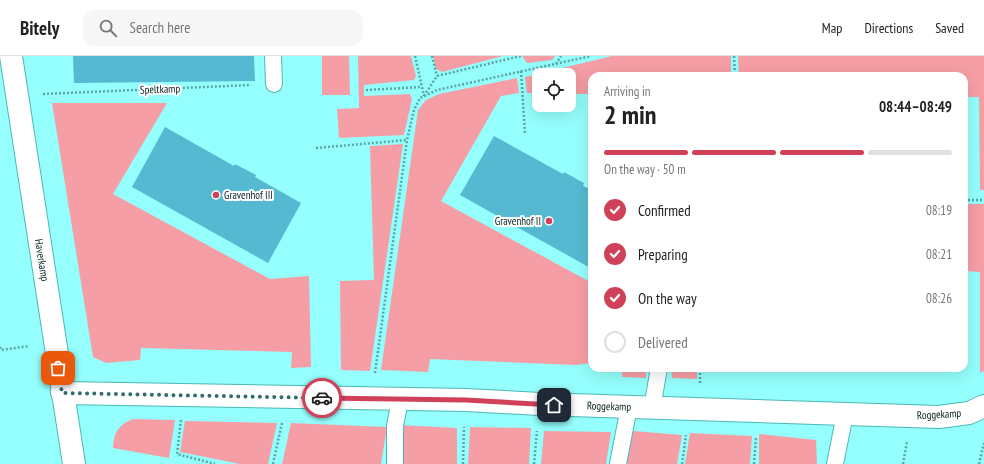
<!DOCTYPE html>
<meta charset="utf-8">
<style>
body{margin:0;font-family:"PT Sans Narrow",sans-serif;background:#f6f6f6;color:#222;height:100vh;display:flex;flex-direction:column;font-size:15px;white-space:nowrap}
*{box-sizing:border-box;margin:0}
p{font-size:13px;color:#767676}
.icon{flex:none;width:22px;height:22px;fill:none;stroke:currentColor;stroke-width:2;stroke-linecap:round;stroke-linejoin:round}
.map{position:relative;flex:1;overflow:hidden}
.sheet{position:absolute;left:588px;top:16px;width:380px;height:300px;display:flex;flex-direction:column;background:#fff;border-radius:12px;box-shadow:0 4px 16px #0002}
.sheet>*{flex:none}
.fabs{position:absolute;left:532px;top:12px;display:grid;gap:8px}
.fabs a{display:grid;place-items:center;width:44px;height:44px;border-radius:8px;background:#fff;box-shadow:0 4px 16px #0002;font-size:20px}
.pin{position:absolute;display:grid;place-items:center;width:34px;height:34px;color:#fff;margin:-17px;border-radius:8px;box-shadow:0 2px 6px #0006}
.courier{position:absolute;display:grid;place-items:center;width:40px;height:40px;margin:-20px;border:3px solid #d04059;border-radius:50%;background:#fff;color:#222;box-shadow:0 1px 5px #0007}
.overview em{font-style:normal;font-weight:700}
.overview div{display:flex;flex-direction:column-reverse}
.overview{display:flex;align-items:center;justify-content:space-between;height:68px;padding:0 16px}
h1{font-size:26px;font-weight:700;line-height:30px}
.bar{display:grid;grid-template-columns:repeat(4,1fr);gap:6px 4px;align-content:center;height:48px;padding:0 16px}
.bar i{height:5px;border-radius:3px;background:#e0e0e0}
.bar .on{background:#d04059}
.bar p{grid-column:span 4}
ol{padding:0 16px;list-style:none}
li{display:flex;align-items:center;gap:12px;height:44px}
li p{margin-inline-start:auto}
li .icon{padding:4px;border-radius:50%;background:#d04059;color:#fff;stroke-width:4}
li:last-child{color:#767676}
li i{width:22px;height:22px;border:2px solid #e0e0e0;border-radius:50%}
header{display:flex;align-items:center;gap:24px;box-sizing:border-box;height:56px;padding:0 20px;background:#fff;border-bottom:1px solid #e0e0e0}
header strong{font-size:19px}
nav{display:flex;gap:22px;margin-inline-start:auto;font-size:14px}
.search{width:280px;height:36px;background:#f6f6f6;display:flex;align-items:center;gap:10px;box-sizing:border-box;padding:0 14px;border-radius:12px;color:#767676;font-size:15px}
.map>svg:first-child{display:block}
.green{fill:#f69ea5}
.building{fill:#55bad1}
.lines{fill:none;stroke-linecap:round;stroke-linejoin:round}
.lane-casing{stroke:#4bb8b8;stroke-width:18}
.street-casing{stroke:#4bb8b8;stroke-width:24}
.path{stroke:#59a6a5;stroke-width:2.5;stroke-dasharray:2 2;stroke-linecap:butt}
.lane{stroke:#fff;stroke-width:16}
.street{stroke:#fff;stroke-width:22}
.done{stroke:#346d6d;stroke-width:4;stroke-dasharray:0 7.2}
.route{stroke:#d04059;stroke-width:5}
.poi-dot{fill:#d04059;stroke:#fff;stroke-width:1.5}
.labels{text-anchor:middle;stroke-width:4;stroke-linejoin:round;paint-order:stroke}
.street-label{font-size:11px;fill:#001f1f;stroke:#fff}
.poi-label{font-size:11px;fill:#001f1f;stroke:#fff;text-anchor:start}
</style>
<header>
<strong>Bitely</strong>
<div class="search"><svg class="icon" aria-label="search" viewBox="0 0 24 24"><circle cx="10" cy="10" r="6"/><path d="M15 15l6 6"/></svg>Search here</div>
<nav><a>Map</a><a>Directions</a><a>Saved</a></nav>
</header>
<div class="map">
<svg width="984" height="408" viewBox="0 0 984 408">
<rect width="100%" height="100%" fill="#94fffd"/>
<g class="green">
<polygon points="322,0 349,0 350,39 322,39"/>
<polygon points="358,0 411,0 416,20 414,24 364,29 364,40 410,38 412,43 404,79 339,82 337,53 359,52"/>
<polygon points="433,0 503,0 442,16 436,13"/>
<polygon points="522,0 555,0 552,4 527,7"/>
<polygon points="612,0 731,0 731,20 592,20 592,38 569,38 569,19 539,19 539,37 527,37 525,21"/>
<polygon points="738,0 984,0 984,134 980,134 979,41 964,41 964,20 739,20"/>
<polygon points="517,22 519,37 501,40 441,145 592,227 592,307 576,309 430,303 428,316 381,314 418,54 426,44 439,38"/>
<polygon points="52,47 167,47 113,138 270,223 309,220 311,311 291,312 292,296 141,292 140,304 106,307 93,301"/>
<polygon points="403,88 370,315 341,314 340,225 374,224 370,90"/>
<polygon points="964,148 984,148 984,315 980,317 980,216 964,215"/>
<polygon points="622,312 646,312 646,322 622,321"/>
<polygon points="671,312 697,312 697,323 672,322"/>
<path d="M 133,363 L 175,364 L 169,402 L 113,392 C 113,377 119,368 133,363 Z"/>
<polygon points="185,365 277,367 268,408 240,408 180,396"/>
<polygon points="291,367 387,371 381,408 282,408"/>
<polygon points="398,369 457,372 457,408 398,408"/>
<polygon points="470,371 531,372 529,408 468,408"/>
<polygon points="544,375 611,376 606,408 541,408"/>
<polygon points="633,375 682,379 677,408 624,408"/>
<polygon points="690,377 752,380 750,408 685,408"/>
<polygon points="759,378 816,384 817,408 759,408"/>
</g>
<g class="building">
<polygon points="73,0 254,0 255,25 74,27"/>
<polygon points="165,71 234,110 235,108 256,119 255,121 301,147 268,207 132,131"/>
<polygon points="494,80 563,118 564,116 584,127 583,130 592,134 592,213 460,139"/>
</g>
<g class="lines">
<g class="lane-casing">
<g id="lane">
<polyline points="273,0 274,28"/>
<polyline points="652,352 659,312"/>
<polyline points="395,408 395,370 400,344"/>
<polyline points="618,408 629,351"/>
<polyline points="835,408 845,358"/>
</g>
</g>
<g class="street-casing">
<g id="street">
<polyline points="11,0 74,408"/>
<polyline points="62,337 466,344 540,348 939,361 969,357 984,350"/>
</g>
</g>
<g class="path">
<polyline points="415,0 424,40"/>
<polyline points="432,0 437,20"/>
<polyline points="734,0 735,20"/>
<polyline points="556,8 561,0"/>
<polyline points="521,15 525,78"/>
<polyline points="366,34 422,31"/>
<polyline points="43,38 251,29"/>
<polyline points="424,40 437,20 521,0"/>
<polyline points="316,92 407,84"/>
<polyline points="964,144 984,144"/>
<polyline points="0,291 1,294 29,290"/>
<polyline points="375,317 407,84 414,54 420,42 437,34 591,0"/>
<polyline points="700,327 700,312"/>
<polyline points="181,364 177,398 215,408"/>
<polyline points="273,408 282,367"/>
<polyline points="463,408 464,371"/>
<polyline points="534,408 537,375"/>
<polyline points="682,408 686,379"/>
<polyline points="754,408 756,382"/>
<polyline points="903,408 907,386"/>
<polyline points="979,408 984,387"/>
</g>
<use href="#lane" class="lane"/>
<use href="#street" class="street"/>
</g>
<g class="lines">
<polyline class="done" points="58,312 62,337 322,342"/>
<polyline class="route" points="322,342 466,344 554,349"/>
</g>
<g class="poi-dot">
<circle cx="216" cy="139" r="4"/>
<circle cx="549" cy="165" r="4"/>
</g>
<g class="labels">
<g class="street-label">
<text transform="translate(160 33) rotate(-2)" y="4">Speltkamp</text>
<text transform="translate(42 204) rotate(81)" y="4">Haverkamp</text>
<text transform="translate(609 350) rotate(2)" y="4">Roggekamp</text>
<text transform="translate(939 358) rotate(-3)" y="4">Roggekamp</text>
</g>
<g class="poi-label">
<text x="224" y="143">Gravenhof III</text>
<text x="541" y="169" text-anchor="end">Gravenhof II</text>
</g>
</g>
</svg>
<div class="fabs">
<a><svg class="icon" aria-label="locate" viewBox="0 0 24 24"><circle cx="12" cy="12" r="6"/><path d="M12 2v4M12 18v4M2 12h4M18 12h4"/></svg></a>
</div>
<div class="pin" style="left:58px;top:312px;background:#ea580c"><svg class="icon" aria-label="bag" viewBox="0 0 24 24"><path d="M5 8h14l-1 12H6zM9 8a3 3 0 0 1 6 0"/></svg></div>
<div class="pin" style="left:554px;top:349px;background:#1f2937"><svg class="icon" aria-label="home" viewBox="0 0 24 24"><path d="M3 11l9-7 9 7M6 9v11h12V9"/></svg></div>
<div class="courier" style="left:322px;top:342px"><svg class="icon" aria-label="car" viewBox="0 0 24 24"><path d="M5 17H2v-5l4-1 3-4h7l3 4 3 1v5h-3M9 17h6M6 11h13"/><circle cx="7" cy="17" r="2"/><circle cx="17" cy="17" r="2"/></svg></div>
<section class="sheet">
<div class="overview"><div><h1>2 min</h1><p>Arriving in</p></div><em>08:44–08:49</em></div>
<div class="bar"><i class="on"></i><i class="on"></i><i class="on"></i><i></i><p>On the way · 50 m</p></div>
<ol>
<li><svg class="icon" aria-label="check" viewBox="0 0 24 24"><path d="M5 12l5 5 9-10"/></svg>Confirmed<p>08:19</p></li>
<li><svg class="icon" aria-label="check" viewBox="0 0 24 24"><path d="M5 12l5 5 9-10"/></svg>Preparing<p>08:21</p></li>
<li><svg class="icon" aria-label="check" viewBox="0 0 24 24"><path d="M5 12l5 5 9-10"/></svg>On the way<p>08:26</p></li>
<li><i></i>Delivered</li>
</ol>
</section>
</div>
